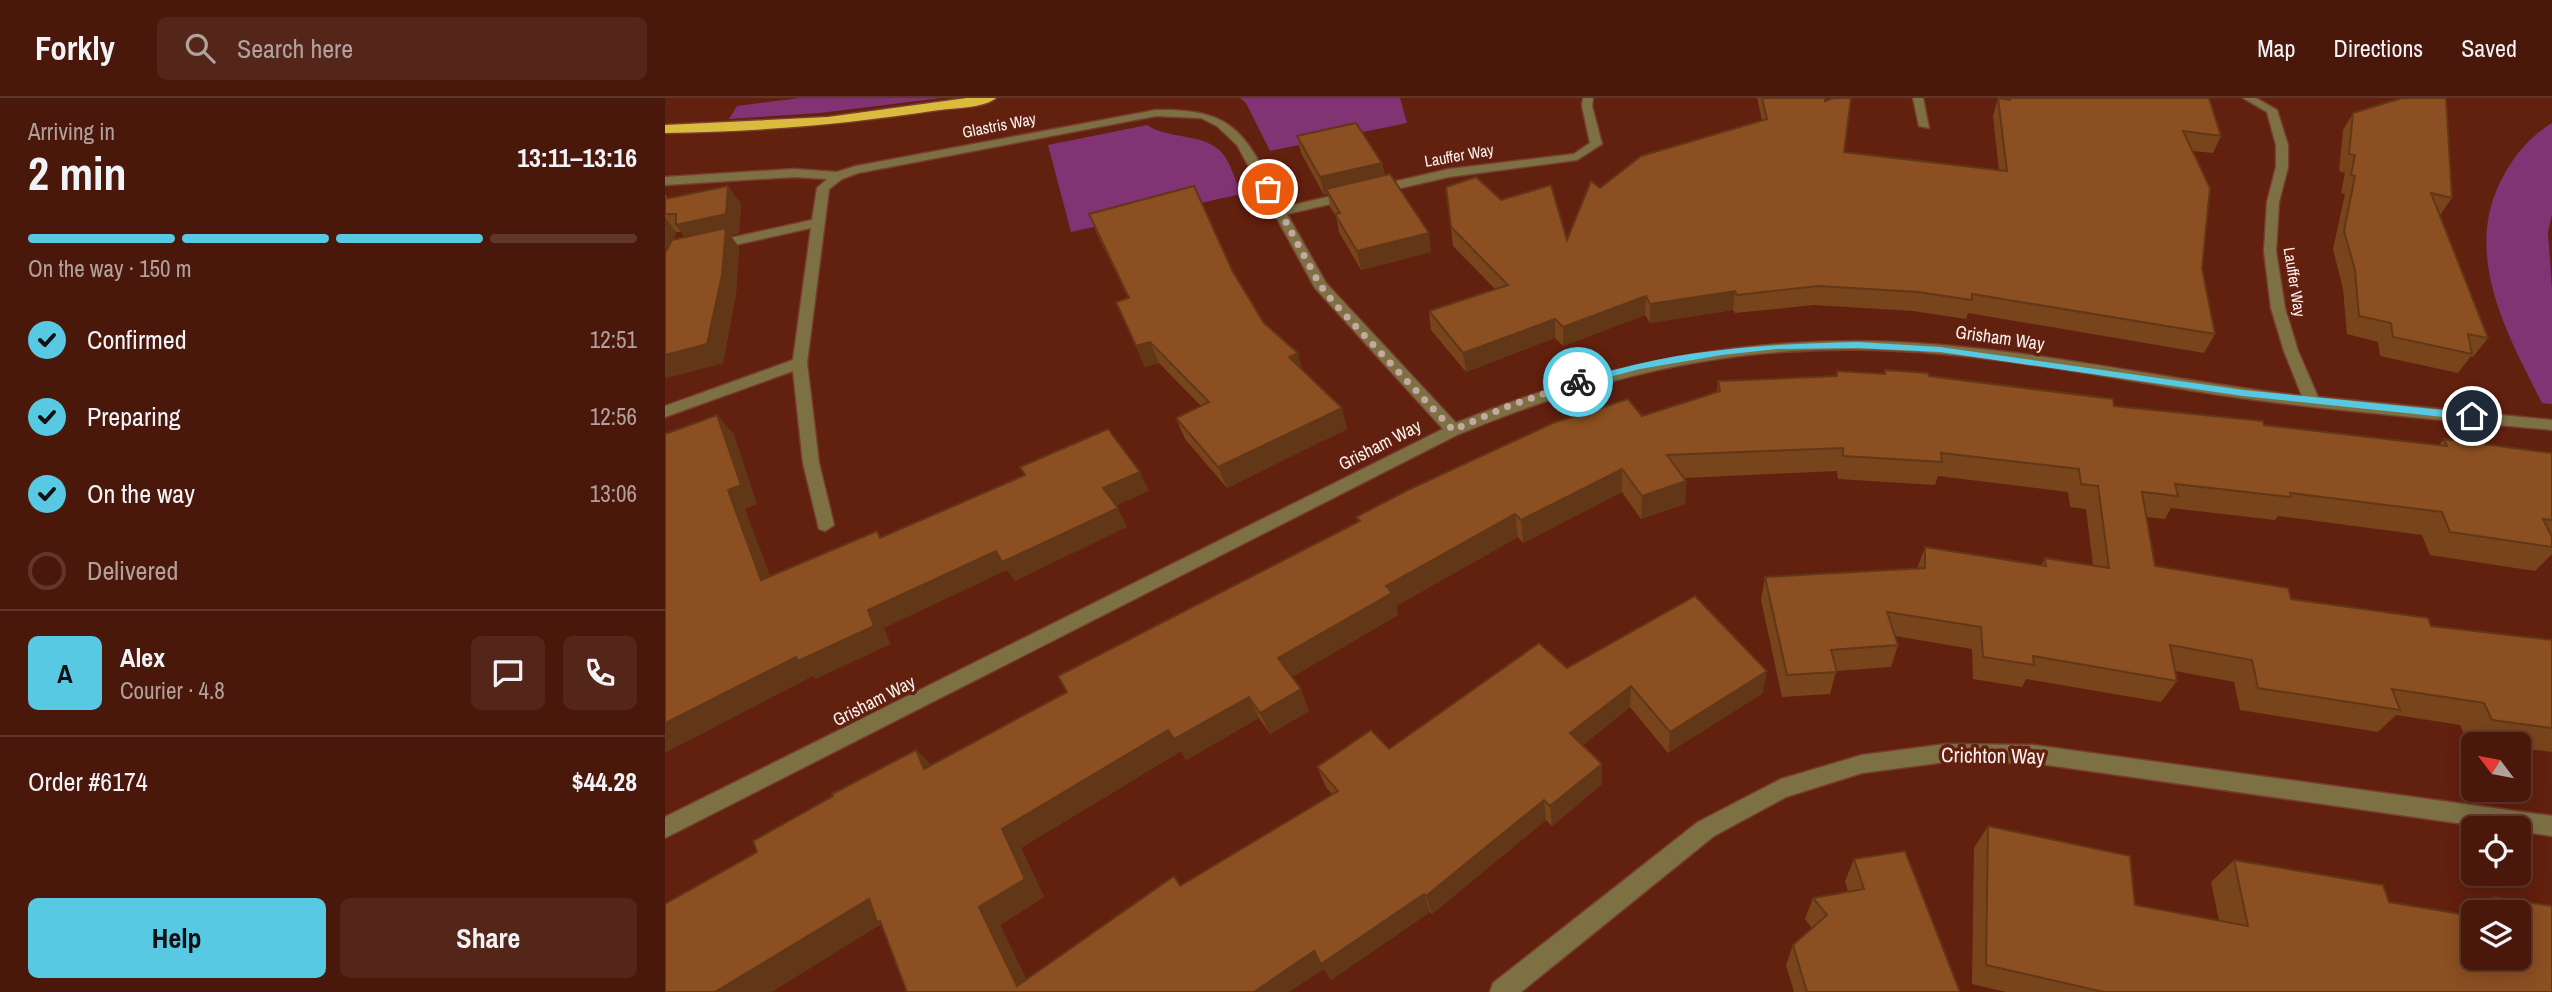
<!DOCTYPE html>
<meta charset="utf-8">
<style>
body{margin:0;font-family:"Archivo Narrow",sans-serif;background:#542519;color:#f1f3f6;height:100vh;display:flex;flex-direction:column;font-size:26px;white-space:nowrap}
*{box-sizing:border-box;margin:0}
p{font-size:23px;color:#b2a09d}
.icon{flex:none;width:38px;height:38px;fill:none;stroke:currentColor;stroke-width:2;stroke-linecap:round;stroke-linejoin:round}
.map{position:relative;flex:1;overflow:hidden}
.details{display:flex;flex-direction:column;background:#4a180b;width:665px}
.details>*{flex:none}
.needle{width:46px;rotate:302deg}
.buttons{position:absolute;left:1796px;top:634px;display:grid;gap:14px}
.buttons a{display:grid;place-items:center;width:70px;height:70px;border-radius:10px;background:#4a180b;box-shadow:0 4px 18px #0003,0 0 0 2px #61372c;font-size:35px}
.pin{position:absolute;display:grid;place-items:center;width:60px;height:60px;color:#fff;margin:-30px;border:4px solid #fff;border-radius:50%;box-shadow:0 2px 7px #0007}
.courier{position:absolute;display:grid;place-items:center;width:70px;height:70px;margin:-35px;border:5px solid #57c9e2;border-radius:50%;background:#fff;color:#222;box-shadow:0 2px 9px #0007}
.headline em{font-style:normal;font-weight:800}
.headline div{display:flex;flex-direction:column-reverse}
.headline{display:flex;align-items:center;justify-content:space-between;height:119px;padding:0 28px}
h1{font-size:46px;font-weight:800;line-height:52px}
.bar{display:grid;grid-template-columns:repeat(4,1fr);gap:10px 7px;align-content:center;height:84px;padding:0 28px}
.bar i{height:9px;border-radius:5px;background:#61372c}
.bar .on{background:#57c9e2}
.bar p{grid-column:span 4}
.line{display:flex;align-items:center;gap:18px;padding:0 28px;border-top:2px solid #61372c}
.line div{flex:1}
.round{display:grid;place-items:center;flex:none;width:74px;height:74px;border-radius:10px;background:#542519}
ol{padding:0 28px;list-style:none}
li{display:flex;align-items:center;gap:21px;height:77px}
li p{margin-inline-start:auto}
li .icon{padding:7px;border-radius:50%;background:#57c9e2;color:#111;stroke-width:4}
li:last-child{color:#b2a09d}
li i{width:38px;height:38px;border:4px solid #61372c;border-radius:50%}
.cta{display:flex;gap:14px;margin-top:auto;padding:14px 28px}
.cta a{flex:1;height:80px;border-radius:10px;background:#57c9e2;color:#111;font-size:28px;font-weight:800;line-height:80px;text-align:center}
.cta a+a{background:#542519;color:#f1f3f6}
header{display:flex;align-items:center;gap:42px;box-sizing:border-box;height:98px;padding:0 35px;background:#4a180b;border-bottom:2px solid #61372c}
header strong{font-size:33px}
nav{display:flex;gap:38px;margin-inline-start:auto;font-size:24px}
.search{width:490px;height:63px;background:#542519;display:flex;align-items:center;gap:18px;box-sizing:border-box;padding:0 24px;border-radius:10px;color:#b2a09d;font-size:26px}
main{display:flex;flex:1;min-height:0}
.map>svg:first-child{display:block}
.green{fill:#813373}
.lines{fill:none;stroke-linecap:round;stroke-linejoin:round}
.minor-casing{stroke:#773d2e;stroke-width:3}
.highway-casing{stroke:#773d2e;stroke-width:3}
.minor{fill:#7d7144;fill-rule:evenodd}
.highway{fill:#dabb3e;fill-rule:evenodd}
.wall{fill:#78441c;fill-rule:evenodd}
.shaded-wall{fill:#613717}
.building{fill:#8b4f21;stroke:#613717;stroke-width:2}
.route{fill:#57c9e2}
.done{stroke:#c5a8a1;stroke-width:7;stroke-dasharray:0 12.6}
.labels{text-anchor:middle;stroke-width:7;stroke-linejoin:round;paint-order:stroke}
.far-street-label{font-size:16px;fill:#faf1ef;stroke:#62200f}
.street-label{font-size:18px;fill:#faf1ef;stroke:#62200f}
.near-street-label{font-size:21px;fill:#faf1ef;stroke:#62200f}
</style>
<header>
<strong>Forkly</strong>
<div class="search"><svg class="icon" aria-label="search" viewBox="0 0 24 24"><circle cx="10" cy="10" r="6"/><path d="M15 15l6 6"/></svg>Search here</div>
<nav><a>Map</a><a>Directions</a><a>Saved</a></nav>
</header>
<main>
<section class="details">
<div class="headline"><div><h1>2 min</h1><p>Arriving in</p></div><em>13:11–13:16</em></div>
<div class="bar"><i class="on"></i><i class="on"></i><i class="on"></i><i></i><p>On the way · 150 m</p></div>
<ol>
<li><svg class="icon" aria-label="check" viewBox="0 0 24 24"><path d="M5 12l5 5 9-10"/></svg>Confirmed<p>12:51</p></li>
<li><svg class="icon" aria-label="check" viewBox="0 0 24 24"><path d="M5 12l5 5 9-10"/></svg>Preparing<p>12:56</p></li>
<li><svg class="icon" aria-label="check" viewBox="0 0 24 24"><path d="M5 12l5 5 9-10"/></svg>On the way<p>13:06</p></li>
<li><i></i>Delivered</li>
</ol>
<div class="line" style="height:126px"><b class="round" style="background:#57c9e2;color:#111">A</b><div><b>Alex</b><p>Courier · 4.8</p></div><a class="round"><svg class="icon" aria-label="chat" viewBox="0 0 24 24"><path d="M4 5h16v11H9l-5 4z"/></svg></a><a class="round"><svg class="icon" aria-label="phone" viewBox="0 0 24 24"><path d="M5 4h4l2 5-3 2q2 4 5 5l2-3 5 2v4C11 20 4 13 5 4z"/></svg></a></div>
<div class="line" style="height:91px"><div>Order #6174</div><b>$44.28</b></div>
<div class="cta"><a>Help</a><a>Share</a></div>
</section>
<div class="map">
<svg width="1887" height="894" viewBox="0 0 1887 894">
<rect width="100%" height="100%" fill="#62200f"/>
<g class="green">
<polygon points="135,0 276,0 155,15 64,21 72,8"/>
<polygon points="575,0 735,0 742,25 605,53 581,5"/>
<path d="M 1887,25 L 1887,116 L 1883,134 L 1887,190 L 1887,306 L 1877,305 C 1841,234 1795,152 1840,75 C 1851,55 1867,37 1887,25 Z"/>
<path d="M 482,27 C 504,42 540,34 558,56 C 566,66 571,84 576,96 L 406,134 L 383,47 Z"/>
</g>
<g class="lines">
<g class="minor-casing">
<g id="minor">
<path d="M 918,0 L 928,0 L 927,8 L 937,46 L 912,62 L 784,79 L 622,116 L 661,185 L 791,325 C 949,261 1104,232 1276,247 C 1397,257 1516,284 1637,298 L 1619,253 L 1606,210 L 1599,153 L 1602,104 L 1611,69 L 1611,47 L 1602,14 L 1578,0 L 1591,0 L 1612,12 L 1623,47 L 1623,69 L 1614,104 L 1611,153 L 1620,210 L 1633,253 L 1653,299 L 1887,322 L 1887,332 C 1783,322 1679,314 1576,300 C 1477,286 1378,265 1278,256 C 1102,239 956,269 794,336 L 0,740 L 0,719 L 778,331 L 650,190 L 572,47 L 552,28 L 536,20 L 491,18 L 193,75 L 177,81 L 164,91 L 142,265 L 154,365 L 169,427 L 160,433 L 154,431 L 138,365 L 128,273 L 0,319 L 0,308 L 128,262 L 146,130 L 47,152 L 41,148 L 47,144 L 147,122 L 152,90 L 162,81 L 129,79 L 0,87 L 0,79 L 129,71 L 172,74 L 191,68 L 491,12 C 577,10 581,42 619,109 L 784,71 L 909,56 L 925,45 L 917,8 Z"/>
<polygon points="1248,0 1258,0 1264,30 1254,28"/>
<polygon points="1281,646 1368,647 1887,718 1887,738 1853,733 1853,730 1827,730 1368,665 1281,664 1197,675 1121,699 1049,738 856,894 825,894 828,885 1033,724 1116,681 1197,657"/>
</g>
</g>
<g class="highway-casing">
<path id="highway" d="M 302,0 L 331,0 C 319,10 290,10 274,12 C 183,26 92,34 0,35 L 0,27 L 163,19 Z"/>
</g>
<use href="#minor" class="minor"/>
<use href="#highway" class="highway"/>
</g>
<g class="wall">
<polygon points="1092,0 1160,0 1160,3 1179,54 1334,72 1328,18 1333,0 1544,0 1556,38 1548,55 1527,53 1537,170 1550,236 1539,255 1303,215 1301,221 1248,213 1149,207 1070,215 1068,212 985,225 980,217 898,248 890,240 801,274 766,232 764,213 830,191 788,148 781,89 836,102 902,142 935,90 1097,22"/>
<polygon points="1688,15 1787,100 1775,117 1823,240 1808,259 1806,258 1793,275 1715,258 1713,244 1682,236 1678,191 1668,151 1680,96 1676,95 1680,75 1674,73 1678,32"/>
<polygon points="632,38 717,65 720,78 766,154 696,172 674,134 671,118 665,109 663,96 659,97 636,55"/>
<path d="M 0,96 L 3,100 L 76,106 L 74,135 L 65,137 L 74,149 L 71,196 L 58,265 L 0,280 ZM 11,134 L 16,134 L 20,139 L 9,141 Z"/>
<polygon points="424,116 568,174 599,225 638,272 682,331 562,390 520,341 511,320 536,308 494,265 480,269 451,204 463,200 432,136"/>
<polygon points="1220,272 1264,278 1449,308 1599,327 1774,347 1779,341 1887,355 1887,456 1870,473 1765,457 1757,437 1613,418 1610,422 1506,410 1500,421 1481,419 1490,468 1626,501 1766,528 1887,542 1887,654 1853,650 1853,646 1824,646 1802,643 1795,627 1731,617 1713,634 1575,612 1569,584 1510,573 1512,583 1496,604 1361,581 1357,589 1308,581 1307,551 1230,538 1233,547 1226,569 1171,573 1165,596 1117,599 1096,502 1100,479 1252,471 1260,449 1377,467 1380,460 1428,467 1421,411 1405,409 1403,394 1273,378 1270,387 1173,381 1172,373 1019,380 1021,383 1020,406 976,421 957,394 858,445 853,439 731,508 733,517 627,579 644,613 605,636 594,620 521,662 516,653 356,750 379,799 335,827 361,881 509,778 516,788 667,696 661,689 652,669 724,651 902,570 1098,595 1003,655 965,609 918,647 937,666 937,686 887,728 881,722 767,816 765,814 666,882 659,871 242,894 217,828 92,754 251,652 266,667 402,594 693,424 691,419 977,318 1052,294 1053,283 1171,278 1172,273 1219,276"/>
<path d="M 1323,728 L 1465,758 L 1470,807 L 1554,823 L 1546,784 L 1569,762 L 1718,787 L 1724,804 L 1801,817 L 1829,799 L 1887,808 L 1887,894 L 1341,894 L 1307,886 L 1309,750 ZM 1808,814 L 1853,814 L 1853,859 L 1808,859 Z"/>
<polygon points="1189,761 1295,894 1129,894 1121,867 1128,847 1147,830 1140,821 1148,800 1183,794 1180,783"/>
</g>
<g class="shaded-wall">
<polygon points="717,65 720,83 661,91 663,96 659,97 655,79"/>
<polygon points="63,88 76,106 74,135 65,137 74,149 71,196 58,265 0,280 0,257 25,145 11,127"/>
<polygon points="0,119 11,134 0,167"/>
<polygon points="764,135 766,154 696,172 692,153"/>
<polygon points="1070,193 1068,212 985,225 985,206"/>
<polygon points="981,198 980,217 898,248 898,229"/>
<polygon points="890,221 890,240 801,274 798,255"/>
<polygon points="485,244 494,265 480,269 471,248"/>
<polygon points="633,255 639,277 624,259"/>
<polygon points="677,310 682,331 562,390 553,369"/>
<polygon points="52,317 69,336 92,406 80,411 114,501 96,482 63,392"/>
<polygon points="957,371 957,394 858,445 856,422"/>
<polygon points="475,374 484,393 448,409 438,390"/>
<polygon points="1021,383 1020,406 976,421 977,398"/>
<polygon points="453,410 462,429 350,483 342,472 219,530 226,546 151,581 148,578 0,655 0,625 203,512 331,453"/>
<polygon points="850,416 853,439 731,508 733,517 622,582 613,560 721,488"/>
<polygon points="1102,573 1098,595 1003,655 1005,634"/>
<polygon points="966,588 965,609 907,656 905,635"/>
<polygon points="636,591 644,613 605,636 595,615"/>
<polygon points="584,599 594,620 521,662 516,653 356,750 379,799 335,827 367,894 352,888 314,809 337,731 503,632"/>
<polygon points="251,652 271,672 259,671"/>
<polygon points="937,666 937,686 887,728 885,708"/>
<polygon points="879,702 881,722 767,816 761,798"/>
<polygon points="759,796 765,814 666,882 656,866"/>
<polygon points="204,801 236,842 215,827 107,894 50,894"/>
<polygon points="649,853 659,871 624,894 589,894"/>
</g>
<g class="building">
<polygon points="1097,0 1160,0 1160,3 1169,0 1186,0 1179,54 1342,73 1333,0 1345,2 1345,0 1544,0 1556,38 1518,33 1545,90 1537,170 1550,236 1307,196 1307,202 1253,194 1153,188 1072,197 1070,193 985,206 981,198 898,229 890,221 798,255 764,213 843,187 786,129 781,89 811,79 836,102 886,87 902,142 926,83 935,90 976,58 1102,21"/>
<polygon points="1737,0 1781,0 1787,100 1766,95 1823,240 1803,236 1807,256 1728,239 1726,225 1694,218 1690,172 1679,133 1690,78 1686,77 1690,57 1684,56 1688,15"/>
<polygon points="691,25 717,65 655,79 632,38"/>
<polygon points="725,76 764,135 692,153 670,116 675,115 661,91"/>
<polygon points="63,88 61,116 11,127 11,116 0,116 0,101"/>
<polygon points="529,88 568,174 599,225 633,255 624,259 677,310 553,369 511,320 544,304 485,244 471,248 451,204 464,200 424,116"/>
<polygon points="61,130 57,177 42,246 0,257 0,155 7,142"/>
<polygon points="1220,272 1263,275 1264,278 1448,301 1449,308 1598,323 1599,327 1782,348 1779,341 1887,355 1887,422 1878,421 1887,439 1887,449 1785,434 1777,414 1625,395 1626,399 1510,386 1513,398 1477,394 1490,468 1623,490 1626,501 1763,520 1766,528 1887,542 1887,630 1827,622 1819,605 1727,591 1735,612 1593,590 1587,562 1505,547 1512,583 1368,558 1369,567 1318,559 1316,529 1222,514 1233,547 1166,552 1172,574 1122,577 1100,479 1260,470 1260,449 1381,468 1380,460 1444,470 1433,388 1416,386 1414,371 1276,355 1277,364 1178,358 1178,350 1002,357 1021,383 977,398 957,371 856,422 850,416 721,488 727,495 613,560 636,591 595,615 584,599 509,641 503,632 337,731 360,781 314,809 352,888 509,778 515,788 673,693 652,669 706,632 724,651 874,545 902,570 1030,498 1102,573 1005,634 966,588 905,635 937,666 885,708 879,702 761,798 759,796 656,866 649,853 589,894 242,894 215,823 212,824 204,801 50,894 0,894 0,806 92,754 88,743 168,698 167,696 251,652 259,671 402,594 393,578 695,423 691,419 743,392 888,325 963,301 977,318 1055,293 1053,283 1172,278 1172,273 1220,276"/>
<polygon points="52,317 76,387 63,392 96,482 212,433 215,440 360,377 355,369 443,331 475,374 438,390 453,410 337,464 331,453 203,512 209,528 133,563 131,559 0,625 0,336"/>
<polygon points="1323,728 1465,758 1470,807 1583,828 1569,762 1718,787 1724,804 1808,818 1808,859 1853,859 1853,814 1835,814 1829,799 1887,808 1887,894 1439,894 1321,867"/>
<polygon points="1240,753 1295,894 1142,894 1128,847 1162,817 1148,800 1199,791 1189,761"/>
</g>
<path class="route" d="M 1193,244 L 1275,249 L 1578,292 L 1807,315 L 1812,318 L 1807,322 L 1578,298 L 1275,254 L 1193,250 L 1112,251 L 1057,257 L 975,271 L 913,287 L 908,284 C 919,277 936,275 949,272 C 1029,250 1110,246 1193,244 Z"/>
<g class="lines">
<polyline class="done" points="603,91 655,187 669,205 788,332 841,309 913,284"/>
</g>
<g class="labels">
<g class="far-street-label">
<text transform="translate(334 27) rotate(-11)" y="6">Glastris Way</text>
<text transform="translate(794 57) rotate(-10)" y="6">Lauffer Way</text>
<text transform="translate(1630 184) rotate(81)" y="6">Lauffer Way</text>
</g>
<g class="street-label">
<text transform="translate(1335 240) rotate(8)" y="6">Grisham Way</text>
<text transform="translate(715 347) rotate(-27)" y="6">Grisham Way</text>
<text transform="translate(209 603) rotate(-27)" y="6">Grisham Way</text>
</g>
<g class="near-street-label">
<text transform="translate(1328 658) rotate(1)" y="7">Crichton Way</text>
</g>
</g>
</svg>
<div class="buttons">
<a><svg class="needle" viewBox="-14 -14 28 28"><path d="M0-13l5 13h-10z" fill="#e53935"/><path d="M0 13l5-13h-10z" fill="#b2a09d"/></svg></a>
<a><svg class="icon" aria-label="locate" viewBox="0 0 24 24"><circle cx="12" cy="12" r="6"/><path d="M12 2v4M12 18v4M2 12h4M18 12h4"/></svg></a>
<a><svg class="icon" aria-label="layers" viewBox="0 0 24 24"><path d="M12 4l9 5-9 5-9-5zM3 14l9 5 9-5"/></svg></a>
</div>
<div class="pin" style="left:603px;top:91px;background:#ea580c"><svg class="icon" aria-label="bag" viewBox="0 0 24 24"><path d="M5 8h14l-1 12H6zM9 8a3 3 0 0 1 6 0"/></svg></div>
<div class="pin" style="left:1807px;top:318px;background:#1f2937"><svg class="icon" aria-label="home" viewBox="0 0 24 24"><path d="M3 11l9-7 9 7M6 9v11h12V9"/></svg></div>
<div class="courier" style="left:913px;top:284px"><svg class="icon" aria-label="bike" viewBox="0 0 24 24"><circle cx="6" cy="16" r="4"/><circle cx="18" cy="16" r="4"/><path d="M6 16l4-8h5l3 8M10 8l3 8H6M13 5h3"/></svg></div>
</div>
</main>
